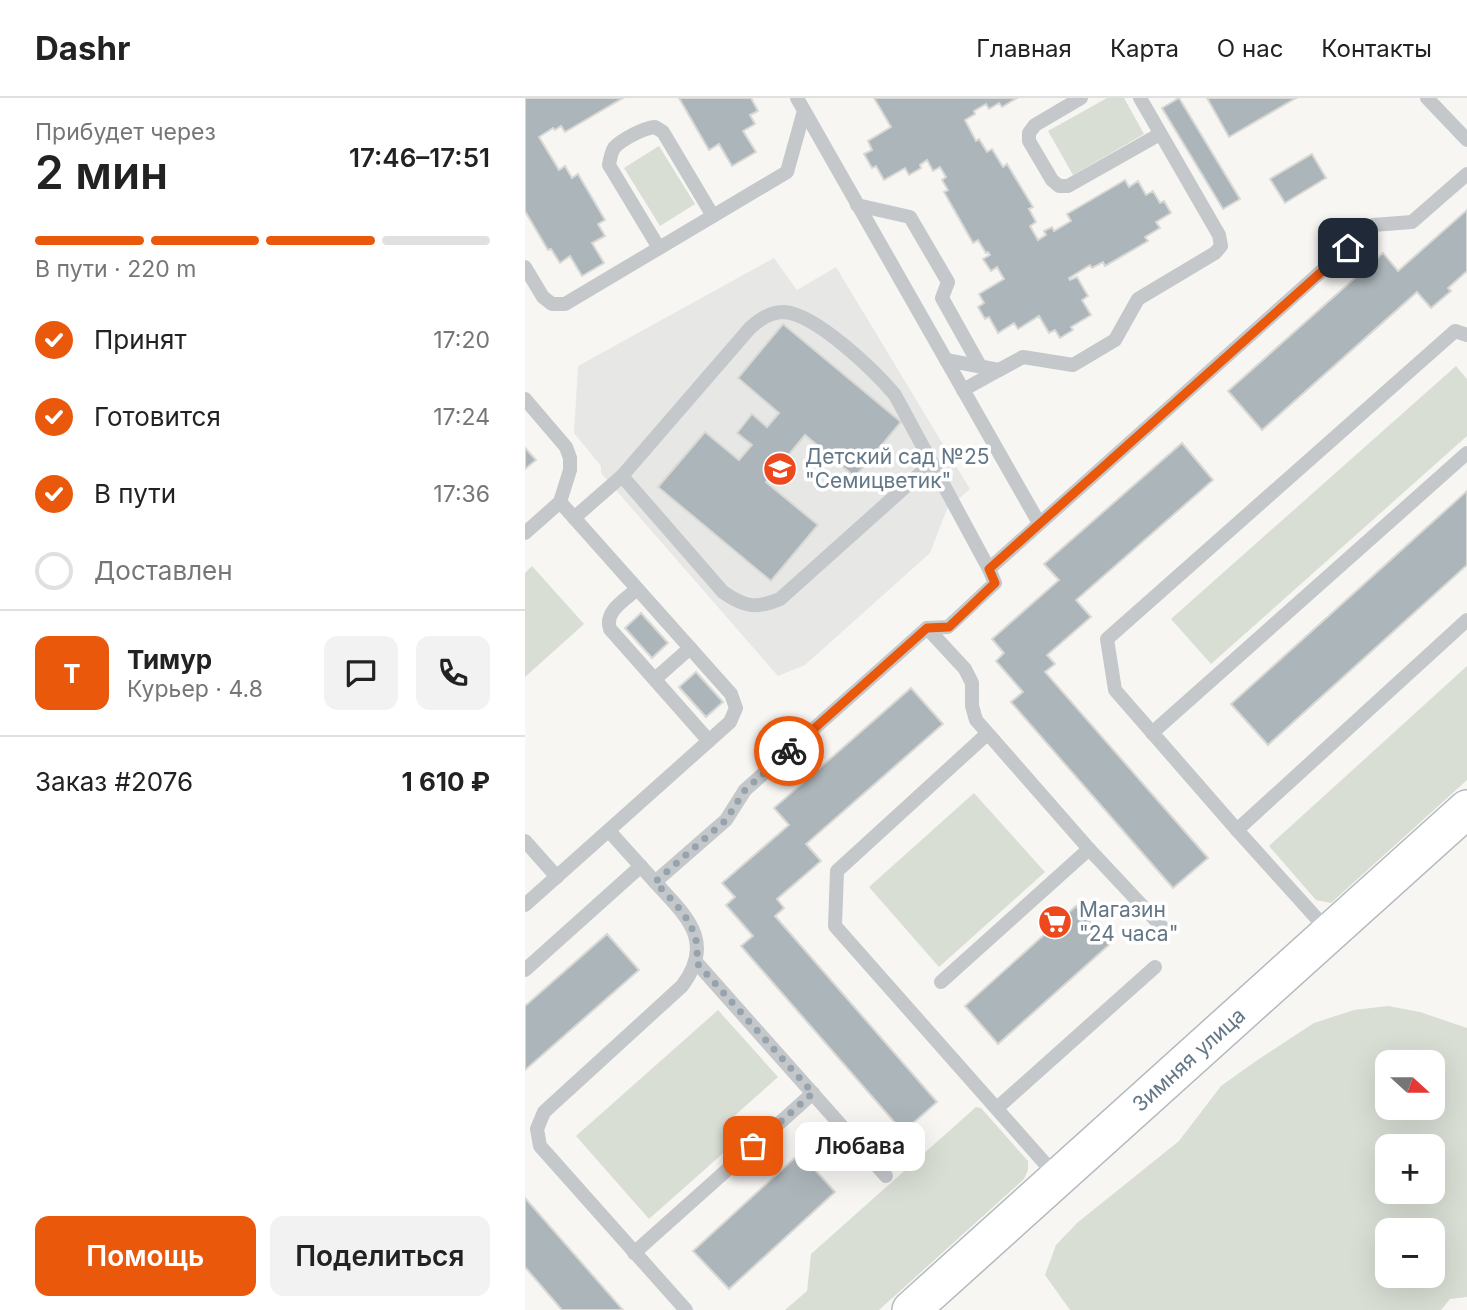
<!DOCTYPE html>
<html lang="ru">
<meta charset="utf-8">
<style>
body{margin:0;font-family:Inter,sans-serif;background:#f2f2f2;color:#222;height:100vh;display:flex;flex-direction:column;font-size:26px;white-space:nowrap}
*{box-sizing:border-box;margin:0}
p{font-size:23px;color:#767676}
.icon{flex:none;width:38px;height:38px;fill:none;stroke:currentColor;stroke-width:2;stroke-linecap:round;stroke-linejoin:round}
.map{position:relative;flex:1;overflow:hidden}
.details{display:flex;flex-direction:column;background:#fff;width:525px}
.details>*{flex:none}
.needle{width:46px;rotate:111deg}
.controls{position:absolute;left:850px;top:952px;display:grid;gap:14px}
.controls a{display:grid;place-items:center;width:70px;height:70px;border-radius:14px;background:#fff;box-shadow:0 7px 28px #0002;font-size:35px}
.pin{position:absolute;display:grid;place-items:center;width:60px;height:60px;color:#fff;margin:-30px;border-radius:14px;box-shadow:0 4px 10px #0006}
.courier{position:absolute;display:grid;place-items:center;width:70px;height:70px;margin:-35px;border:5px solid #ea580c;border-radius:50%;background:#fff;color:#222;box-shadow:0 2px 9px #0007}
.bubble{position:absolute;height:49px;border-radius:14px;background:#fff;box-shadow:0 7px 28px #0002;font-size:23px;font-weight:600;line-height:49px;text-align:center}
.headline em{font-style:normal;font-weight:600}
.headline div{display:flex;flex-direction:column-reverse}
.headline{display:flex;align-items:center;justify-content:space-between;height:119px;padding:0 35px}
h1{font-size:46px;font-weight:600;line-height:52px}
.bar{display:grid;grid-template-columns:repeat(4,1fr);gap:10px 7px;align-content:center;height:84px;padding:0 35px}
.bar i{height:9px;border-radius:5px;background:#e0e0e0}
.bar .on{background:#ea580c}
.bar p{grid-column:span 4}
.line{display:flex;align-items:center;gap:18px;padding:0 35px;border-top:2px solid #e0e0e0}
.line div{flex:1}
.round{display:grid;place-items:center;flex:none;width:74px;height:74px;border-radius:14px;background:#f2f2f2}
ol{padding:0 35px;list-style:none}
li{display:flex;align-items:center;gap:21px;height:77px}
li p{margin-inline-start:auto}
li .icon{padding:7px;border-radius:50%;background:#ea580c;color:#fff;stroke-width:4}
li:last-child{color:#767676}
li i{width:38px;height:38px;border:4px solid #e0e0e0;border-radius:50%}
.button{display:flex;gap:14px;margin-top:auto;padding:14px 35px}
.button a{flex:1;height:80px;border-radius:14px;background:#ea580c;color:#fff;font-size:28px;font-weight:600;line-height:80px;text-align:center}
.button a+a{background:#f2f2f2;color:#222}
header{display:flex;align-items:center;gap:42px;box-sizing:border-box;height:98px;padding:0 35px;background:#fff;border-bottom:2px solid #e0e0e0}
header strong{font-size:33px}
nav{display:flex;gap:38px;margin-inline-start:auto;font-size:24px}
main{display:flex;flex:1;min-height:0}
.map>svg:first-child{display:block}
.built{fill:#e7e8e6}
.green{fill:#d8ded4;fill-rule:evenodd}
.building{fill:#acb5ba;stroke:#d8d8d5;stroke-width:2}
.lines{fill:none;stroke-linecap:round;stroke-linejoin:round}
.secondary-casing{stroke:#b3babe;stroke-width:40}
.lane{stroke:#c4c8cb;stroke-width:14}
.secondary{stroke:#fff;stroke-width:37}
.done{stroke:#97a3ac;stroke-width:7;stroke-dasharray:0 12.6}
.route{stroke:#ea580c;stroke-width:9}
.labels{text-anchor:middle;stroke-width:7;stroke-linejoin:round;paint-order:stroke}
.poi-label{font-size:21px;fill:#637786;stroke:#fff;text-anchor:start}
.street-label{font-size:21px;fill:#637786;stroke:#fff}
</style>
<header>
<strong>Dashr</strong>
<nav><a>Главная</a><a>Карта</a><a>О нас</a><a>Контакты</a></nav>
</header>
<main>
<section class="details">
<div class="headline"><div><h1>2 мин</h1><p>Прибудет через</p></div><em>17:46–17:51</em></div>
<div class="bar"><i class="on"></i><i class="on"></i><i class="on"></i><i></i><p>В пути · 220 m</p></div>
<ol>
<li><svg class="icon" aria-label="check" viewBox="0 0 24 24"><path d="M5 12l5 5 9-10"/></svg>Принят<p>17:20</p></li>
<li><svg class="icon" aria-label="check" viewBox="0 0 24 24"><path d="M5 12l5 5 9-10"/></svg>Готовится<p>17:24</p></li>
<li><svg class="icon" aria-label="check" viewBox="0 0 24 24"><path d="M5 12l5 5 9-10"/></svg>В пути<p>17:36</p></li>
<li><i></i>Доставлен</li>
</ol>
<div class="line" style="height:126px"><b class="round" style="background:#ea580c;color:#fff">Т</b><div><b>Тимур</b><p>Курьер · 4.8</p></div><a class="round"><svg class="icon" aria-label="chat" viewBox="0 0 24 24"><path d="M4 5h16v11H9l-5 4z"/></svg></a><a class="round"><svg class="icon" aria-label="phone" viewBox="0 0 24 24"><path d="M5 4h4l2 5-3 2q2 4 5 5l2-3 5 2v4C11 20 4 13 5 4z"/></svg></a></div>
<div class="line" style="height:91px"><div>Заказ #2076</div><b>1 610 ₽</b></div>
<div class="button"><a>Помощь</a><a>Поделиться</a></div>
</section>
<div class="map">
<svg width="942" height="1212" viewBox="0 0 942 1212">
<rect width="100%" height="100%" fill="#f7f6f3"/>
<polygon class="built" points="249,160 272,192 311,169 445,391 422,411 405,455 280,567 253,578 76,375 76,368 49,335 53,268"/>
<g class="green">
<polygon points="582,0 599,0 619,36 548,77 523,33"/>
<polygon points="134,48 170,106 135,128 99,70"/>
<polygon points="931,268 942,281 942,338 686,566 646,521"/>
<polygon points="7,468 59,526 0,579 0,475"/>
<polygon points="942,568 942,682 806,805 791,802 744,748"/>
<polygon points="449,695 520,774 414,869 344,789"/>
<path d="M 863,908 L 895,914 L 942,930 L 942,1199 L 925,1201 L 916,1212 L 545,1212 L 520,1177 L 531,1147 L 552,1125 L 654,1043 L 696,988 L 731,963 L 789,925 L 829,912 ZM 863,964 L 908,964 L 908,1010 L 863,1010 ZM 863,1048 L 908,1048 L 908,1094 L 863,1094 ZM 863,1132 L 908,1132 L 908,1178 L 863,1178 Z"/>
<polygon points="193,912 253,979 198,1028 205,1037 204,1050 124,1121 51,1038"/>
<polygon points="451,1009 456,1010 503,1063 503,1072 499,1081 354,1212 260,1212 282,1193 286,1156"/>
</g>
<g class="building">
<polygon points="0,0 98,0 40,34 36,28 30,32 28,30 14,39 34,72 40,68 47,80 53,76 80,122 73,126 80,138 67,145 79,165 57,178 45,158 35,165 26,151 23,152 0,113"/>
<polygon points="154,0 226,0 233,13 225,17 230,26 218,33 231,54 207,68 194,46 184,52"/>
<polygon points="349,0 492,0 477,9 474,5 464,11 461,6 449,13 450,16 440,22 451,43 454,41 462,54 467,51 478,69 482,66 508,109 504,111 511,124 505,128 513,142 521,137 519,133 527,129 529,133 546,123 542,116 600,82 604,89 613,83 621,97 628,93 635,105 639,103 646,115 631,124 635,130 620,139 623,143 580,168 578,164 567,170 565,167 544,180 545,182 552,179 563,198 557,202 566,217 546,229 548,232 535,240 530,232 524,235 514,218 493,231 489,225 473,235 464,219 460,221 453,209 459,205 454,196 479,181 472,169 466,173 458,161 465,157 463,154 461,155 453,142 448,145 419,94 423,92 417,82 421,79 415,69 408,73 402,62 395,67 396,70 384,77 380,70 359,82 351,68 347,70 339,56 347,52 343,43 366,29"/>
<polygon points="654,0 715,101 698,111 637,10"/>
<polygon points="682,0 771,0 704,39"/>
<polygon points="787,56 801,80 760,105 745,81"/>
<polygon points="942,112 942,173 923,190 926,193 906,210 892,194 737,332 703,293 858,155 873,173"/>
<polygon points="258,226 376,324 330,379 280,337 241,384 293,427 246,483 133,389 180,334 214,362 227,347 212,335 227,316 242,329 254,315 213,280"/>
<polygon points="657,345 688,382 551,502 566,519 522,557 530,566 520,574 683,760 648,790 486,604 498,594 471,563 479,555 467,541 534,482 519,466"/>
<polygon points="0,350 11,362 0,371"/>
<polygon points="942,393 942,467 743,647 706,606"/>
<polygon points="116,515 143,545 127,560 100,530"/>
<polygon points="171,574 198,604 181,619 154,589"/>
<polygon points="386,590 418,626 281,746 296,763 252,801 259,810 250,818 412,1004 378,1034 216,848 228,838 201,807 210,799 197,785 264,727 249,710"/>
<polygon points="551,808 585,846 473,946 440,908"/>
<polygon points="82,836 114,872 0,972 0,908"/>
<polygon points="275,1055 310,1094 204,1191 168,1153"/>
<polygon points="0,1100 98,1212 37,1212 0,1169"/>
</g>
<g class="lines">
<g class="secondary-casing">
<polyline id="secondary" points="386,1212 942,711"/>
</g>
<g class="lane">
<polyline points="272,0 514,425"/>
<polyline points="556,0 510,27 504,35 504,43 527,82 534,88 543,88 635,36"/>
<polyline points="902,0 942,42"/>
<polyline points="332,107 385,119 423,184 417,200 455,268"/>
<path d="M 134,150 L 84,67 C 85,61 86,55 89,50 C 97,41 119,30 130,29 L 138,34 L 188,118"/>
<polyline points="0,169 18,199 27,206 40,206 262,74 279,13"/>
<polyline points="421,262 474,272 498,259 548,267 590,242 613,201 690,155 696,148 694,137 615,0"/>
<polyline points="438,292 474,272"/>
<polyline points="0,301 41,349 45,360 45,372 35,404 0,435"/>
<path d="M 97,378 L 198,494 C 219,509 231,511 255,501 L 407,365"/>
<path d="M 49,420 L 97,378 L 225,230 C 235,221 245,214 259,214 C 291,216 350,273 370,297 L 464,471"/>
<path d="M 112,491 C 100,502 79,513 85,531 L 184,643"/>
<polyline points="402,530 440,571 447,585 447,608 451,622 564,751 638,830"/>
<polyline points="130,581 165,550"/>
<polyline points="627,635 942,355"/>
<polyline points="462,636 312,773 310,828 532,1079"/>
<polyline points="712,732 942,522"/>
<polyline points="84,733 130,784 201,722 220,692 402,530 423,529 470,485 464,471 848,127 887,124 942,76"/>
<polyline points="0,743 32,779"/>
<path d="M 130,784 C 161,818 191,843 157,888 L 19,1014 L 12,1031 L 15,1048 L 161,1212"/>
<polyline points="0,807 205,624 211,610 206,596 35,404"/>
<polyline points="804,834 712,732 590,592 582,541 930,233 942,237"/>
<polyline points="171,864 361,1078"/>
<polyline points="0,872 116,768"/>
<polyline points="416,884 564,751"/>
<polyline points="472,1010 630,869"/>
<polyline points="109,1155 288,995"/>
</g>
<use href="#secondary" class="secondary"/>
</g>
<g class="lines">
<path class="done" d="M 228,1048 L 288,995 L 171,864 C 178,830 151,807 130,784 L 201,722 L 220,692 L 264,653"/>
<polyline class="route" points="264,653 402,530 424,529 470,485 464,471 823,150"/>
</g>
<defs>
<g id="school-disc" transform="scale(1.75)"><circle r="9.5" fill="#ed491c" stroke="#fff"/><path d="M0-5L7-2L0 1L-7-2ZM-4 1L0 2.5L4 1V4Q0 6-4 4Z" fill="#fff"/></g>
<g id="supermarket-disc" transform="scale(1.75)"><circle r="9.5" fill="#ed491c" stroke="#fff"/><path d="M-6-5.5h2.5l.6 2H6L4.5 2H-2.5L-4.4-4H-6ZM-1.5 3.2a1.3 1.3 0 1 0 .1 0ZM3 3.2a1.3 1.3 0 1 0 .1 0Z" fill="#fff"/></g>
</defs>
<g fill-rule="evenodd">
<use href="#school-disc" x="255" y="371"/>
<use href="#supermarket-disc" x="530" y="824"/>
</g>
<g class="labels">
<g class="poi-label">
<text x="280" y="366">Детский сад №25<tspan x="280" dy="24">"Семицветик"</tspan></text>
<text x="554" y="819">Магазин<tspan x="554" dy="24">"24 часа"</tspan></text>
</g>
<g class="street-label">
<text transform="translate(664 962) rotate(-42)" y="7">Зимняя улица</text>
</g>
</g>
</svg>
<div class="controls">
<a><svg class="needle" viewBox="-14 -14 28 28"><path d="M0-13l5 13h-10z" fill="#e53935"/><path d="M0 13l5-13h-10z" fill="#767676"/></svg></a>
<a>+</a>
<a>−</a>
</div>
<div class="pin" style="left:228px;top:1048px;background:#ea580c"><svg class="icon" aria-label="bag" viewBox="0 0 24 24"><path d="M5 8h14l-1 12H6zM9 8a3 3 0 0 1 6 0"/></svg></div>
<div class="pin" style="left:823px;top:150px;background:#1f2937"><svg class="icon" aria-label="home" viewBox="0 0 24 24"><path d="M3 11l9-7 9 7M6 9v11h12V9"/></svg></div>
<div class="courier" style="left:264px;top:653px"><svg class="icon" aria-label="bike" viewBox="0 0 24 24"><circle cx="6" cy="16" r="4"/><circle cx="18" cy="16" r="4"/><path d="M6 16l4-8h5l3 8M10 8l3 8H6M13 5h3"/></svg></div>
<div class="bubble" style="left:270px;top:1024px;width:130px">Любава</div>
</div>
</main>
